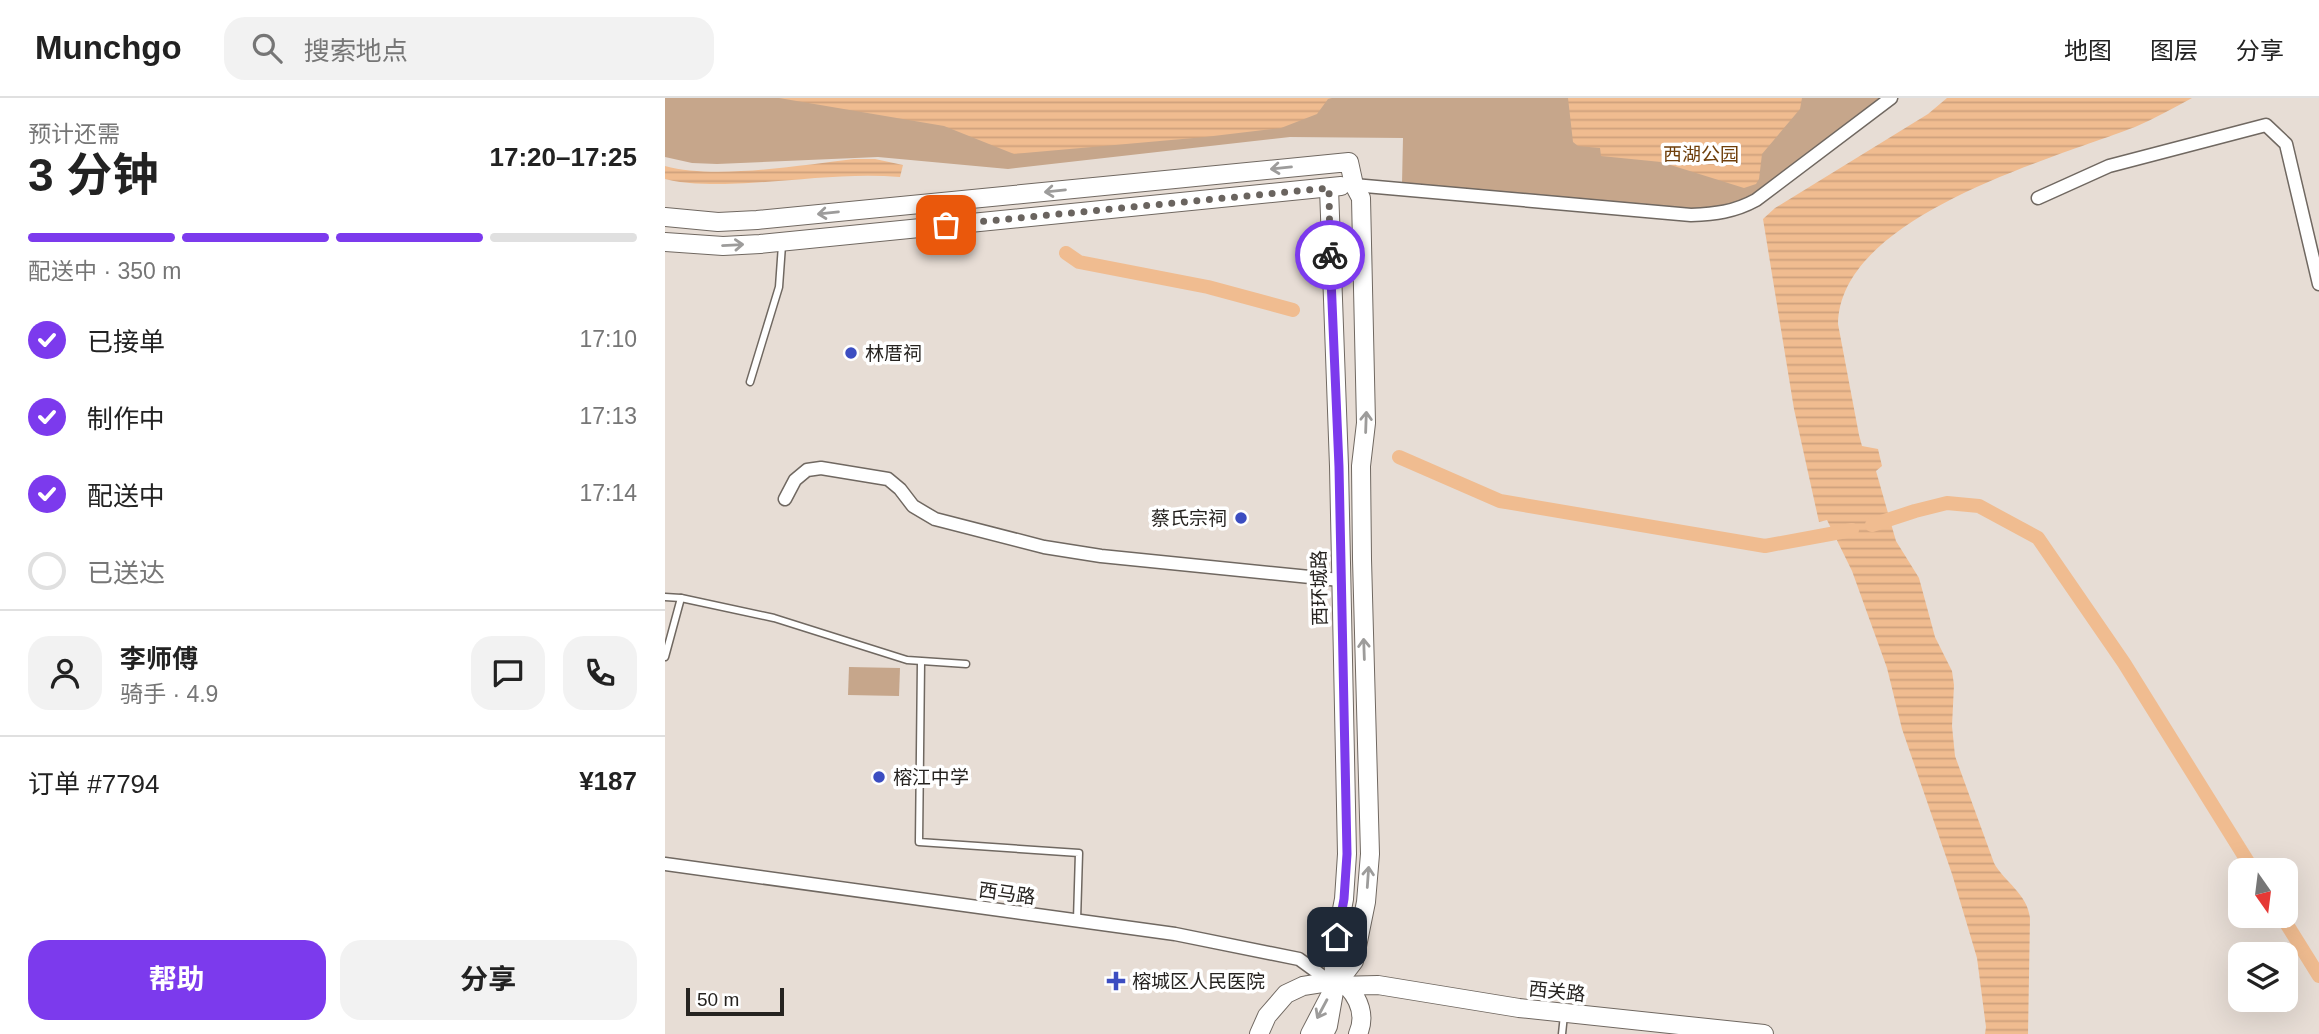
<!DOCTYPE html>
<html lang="zh">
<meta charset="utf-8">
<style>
body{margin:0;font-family:Helvetica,"Noto Sans SC",sans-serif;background:#f2f2f2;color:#222;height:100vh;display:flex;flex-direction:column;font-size:26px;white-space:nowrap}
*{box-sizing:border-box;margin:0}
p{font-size:23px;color:#767676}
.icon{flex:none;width:38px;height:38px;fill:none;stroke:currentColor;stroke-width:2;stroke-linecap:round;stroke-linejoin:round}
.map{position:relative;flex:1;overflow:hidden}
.panel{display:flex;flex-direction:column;background:#fff;width:665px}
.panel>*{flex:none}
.needle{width:46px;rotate:166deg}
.controls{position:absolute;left:1563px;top:760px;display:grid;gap:14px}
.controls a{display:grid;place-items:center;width:70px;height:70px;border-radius:14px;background:#fff;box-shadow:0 7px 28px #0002;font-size:35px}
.scale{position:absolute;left:21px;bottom:18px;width:98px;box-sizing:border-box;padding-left:7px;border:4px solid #262320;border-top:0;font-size:19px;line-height:24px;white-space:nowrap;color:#262320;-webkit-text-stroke:5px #fff;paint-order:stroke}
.pin{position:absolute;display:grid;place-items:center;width:60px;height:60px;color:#fff;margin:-30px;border-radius:14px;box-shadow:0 4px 10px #0006}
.courier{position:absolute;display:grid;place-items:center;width:70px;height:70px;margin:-35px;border:5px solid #7c3aed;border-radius:50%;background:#fff;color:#222;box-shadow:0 2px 9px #0007}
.summary em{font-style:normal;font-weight:700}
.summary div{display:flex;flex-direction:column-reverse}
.summary{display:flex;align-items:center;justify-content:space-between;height:119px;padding:0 28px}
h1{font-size:46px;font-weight:700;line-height:52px}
.bar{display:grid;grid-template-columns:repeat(4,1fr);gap:10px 7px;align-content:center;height:84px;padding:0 28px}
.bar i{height:9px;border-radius:5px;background:#e0e0e0}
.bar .current{background:#7c3aed}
.bar p{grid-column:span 4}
.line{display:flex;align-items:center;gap:18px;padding:0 28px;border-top:2px solid #e0e0e0}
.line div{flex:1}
.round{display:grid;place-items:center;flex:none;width:74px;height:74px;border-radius:21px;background:#f2f2f2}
ol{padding:0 28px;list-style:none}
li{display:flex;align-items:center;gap:21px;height:77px}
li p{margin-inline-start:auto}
li .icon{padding:7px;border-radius:50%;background:#7c3aed;color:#fff;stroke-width:4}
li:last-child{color:#767676}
li i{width:38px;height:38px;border:4px solid #e0e0e0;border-radius:50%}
.primary-button{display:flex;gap:14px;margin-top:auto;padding:14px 28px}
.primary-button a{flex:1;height:80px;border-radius:21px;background:#7c3aed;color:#fff;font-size:28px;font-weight:700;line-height:80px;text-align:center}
.primary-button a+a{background:#f2f2f2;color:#222}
header{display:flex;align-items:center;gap:42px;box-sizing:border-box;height:98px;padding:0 35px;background:#fff;border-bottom:2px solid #e0e0e0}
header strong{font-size:33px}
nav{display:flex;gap:38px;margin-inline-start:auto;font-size:24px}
.search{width:490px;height:63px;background:#f2f2f2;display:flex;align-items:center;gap:18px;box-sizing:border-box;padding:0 24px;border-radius:21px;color:#767676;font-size:26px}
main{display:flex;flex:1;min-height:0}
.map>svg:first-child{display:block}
.park{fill:#c6a68b}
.water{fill:url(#water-rules)}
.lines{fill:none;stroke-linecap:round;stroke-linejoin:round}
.canal{stroke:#f0bc90;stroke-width:14}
.lane-casing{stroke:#706861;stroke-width:9}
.street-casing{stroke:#706861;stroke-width:15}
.secondary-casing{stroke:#706861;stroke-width:20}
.lane{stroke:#fff;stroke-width:6}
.street{stroke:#fff;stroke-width:12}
.secondary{stroke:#fff;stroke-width:18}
.oneway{stroke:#9d9c9b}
.done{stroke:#6a645f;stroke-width:7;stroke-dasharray:0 12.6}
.route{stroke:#7c3aed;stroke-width:9}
.poi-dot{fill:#3c4dc1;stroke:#fff;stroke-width:2.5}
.labels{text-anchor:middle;stroke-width:7;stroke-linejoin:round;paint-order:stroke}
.park-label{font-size:19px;fill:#70400c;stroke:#fff}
.poi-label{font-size:19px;fill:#262320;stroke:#fff;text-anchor:start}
.street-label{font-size:19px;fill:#262320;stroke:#fff}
</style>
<header>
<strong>Munchgo</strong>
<div class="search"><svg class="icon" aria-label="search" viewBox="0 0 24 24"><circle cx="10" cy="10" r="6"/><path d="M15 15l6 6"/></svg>搜索地点</div>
<nav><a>地图</a><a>图层</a><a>分享</a></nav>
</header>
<main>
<section class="panel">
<div class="summary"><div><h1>3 分钟</h1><p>预计还需</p></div><em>17:20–17:25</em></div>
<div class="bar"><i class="current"></i><i class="current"></i><i class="current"></i><i></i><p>配送中 · 350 m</p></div>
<ol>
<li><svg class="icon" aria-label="check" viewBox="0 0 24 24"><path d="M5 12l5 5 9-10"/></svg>已接单<p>17:10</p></li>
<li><svg class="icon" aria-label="check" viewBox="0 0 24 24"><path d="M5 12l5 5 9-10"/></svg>制作中<p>17:13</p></li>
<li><svg class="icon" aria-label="check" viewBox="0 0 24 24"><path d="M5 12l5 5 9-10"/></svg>配送中<p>17:14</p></li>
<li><i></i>已送达</li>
</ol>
<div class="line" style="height:126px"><a class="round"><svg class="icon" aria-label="person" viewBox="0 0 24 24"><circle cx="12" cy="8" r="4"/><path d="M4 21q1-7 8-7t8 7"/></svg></a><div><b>李师傅</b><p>骑手 · 4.9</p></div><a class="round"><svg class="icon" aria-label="chat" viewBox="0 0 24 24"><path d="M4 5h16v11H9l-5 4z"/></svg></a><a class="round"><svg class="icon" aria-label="phone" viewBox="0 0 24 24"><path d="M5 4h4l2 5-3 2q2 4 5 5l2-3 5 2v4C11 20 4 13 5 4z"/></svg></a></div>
<div class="line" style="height:91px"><div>订单 #7794</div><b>¥187</b></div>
<div class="primary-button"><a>帮助</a><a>分享</a></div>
</section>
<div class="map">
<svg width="1654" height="936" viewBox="0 0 1654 936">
<defs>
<pattern id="water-rules" width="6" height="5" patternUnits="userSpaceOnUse" patternTransform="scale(1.75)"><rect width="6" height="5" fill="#f0bc90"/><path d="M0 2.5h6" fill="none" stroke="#cea17c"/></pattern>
</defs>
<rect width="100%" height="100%" fill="#e7ddd5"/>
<g class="park">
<polygon points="0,0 1218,0 1075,107 1030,114 737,86 738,40 625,39 343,71 213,59 52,66 27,65 0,59"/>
<polygon points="184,569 235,570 234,598 183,597"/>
</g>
<g class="water">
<polygon points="114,0 667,0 663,1 652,16 616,30 540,39 349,56 279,28"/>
<polygon points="903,0 1137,0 1135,11 1097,56 1094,81 1091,86 1079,90 996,64 936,58 935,50 913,48 908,44"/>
<path d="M 1282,0 L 1527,0 C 1508,10 1489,21 1470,29 C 1388,61 1175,117 1173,226 L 1194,337 L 1197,348 L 1213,351 L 1217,368 L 1211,373 L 1231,443 L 1254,480 L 1270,539 L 1287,573 L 1289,587 L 1287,628 L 1290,658 L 1329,765 C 1340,785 1362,795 1365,820 L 1363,936 L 1320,936 L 1321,929 L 1312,860 L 1287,776 L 1237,631 L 1222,570 L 1187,473 L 1162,422 L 1154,424 L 1129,311 L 1098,121 L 1110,110 L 1263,16 Z"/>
<path d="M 189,61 L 210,61 L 238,67 L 235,79 C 177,74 118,85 60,86 C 40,86 20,86 0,81 L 0,68 C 51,82 136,67 189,61 Z"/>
</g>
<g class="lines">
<g class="canal">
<polyline points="401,155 414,164 543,189 628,212"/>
<polyline points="734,359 835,403 1100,448 1187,432"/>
<polyline points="1207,427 1250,413 1282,405 1314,408 1373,440 1459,565 1588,772"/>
<polyline points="1616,817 1654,878"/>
</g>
<g class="lane-casing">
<g id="lane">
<polyline points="85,284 114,189 117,147"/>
<polyline points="0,499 16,500 109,520 242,562 301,566"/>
<polyline points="0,559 16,500"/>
<polyline points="256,564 254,744 414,755 412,822"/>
<polyline points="897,936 899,917"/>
</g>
</g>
<g class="street-casing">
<g id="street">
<path d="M 689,87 L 1026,117 C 1050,116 1069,114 1091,102 L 1226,0"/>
<polyline points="1373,100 1444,68 1601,27 1621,46 1654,186"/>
<polyline points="120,401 130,382 142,372 156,370 223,381 235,391 248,408 270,421 379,449 436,458 675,482"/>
<polyline points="0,766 510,836 634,861 667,885"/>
</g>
</g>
<g class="secondary-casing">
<g id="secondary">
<polyline points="664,90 674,368 682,756 679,801 668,858 670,888"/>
<polyline points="0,119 53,124 92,122 684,64 689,87 696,100 701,325 696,368 697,461 705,756 701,804 689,863 670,888"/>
<polyline points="0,144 58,148 95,146 676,88"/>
<path d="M 682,888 C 694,901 701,918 693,936"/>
<polyline points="594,936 602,918 621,896 638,888 657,885 670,888 713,887 854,910 1099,936"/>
<polyline points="645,936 670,888 663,928 659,936"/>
</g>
</g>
<use href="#lane" class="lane"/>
<use href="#street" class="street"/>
<use href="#secondary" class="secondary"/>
</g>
<defs><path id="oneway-shaft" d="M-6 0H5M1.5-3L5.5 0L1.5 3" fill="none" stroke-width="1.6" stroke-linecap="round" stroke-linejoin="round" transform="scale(1.75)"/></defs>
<g class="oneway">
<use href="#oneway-shaft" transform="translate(616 70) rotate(174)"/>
<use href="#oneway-shaft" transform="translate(390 93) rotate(174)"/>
<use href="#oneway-shaft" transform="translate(163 115) rotate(174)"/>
<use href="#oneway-shaft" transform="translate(68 147) rotate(-3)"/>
<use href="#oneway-shaft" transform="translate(701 324) rotate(-88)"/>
<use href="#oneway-shaft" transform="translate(699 551) rotate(-92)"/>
<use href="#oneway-shaft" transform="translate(703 779) rotate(-86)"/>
<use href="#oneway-shaft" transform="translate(657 911) rotate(118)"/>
</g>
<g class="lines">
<polyline class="done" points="281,127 664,90 665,157"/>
<polyline class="route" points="665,157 674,369 682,756 679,801 672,839"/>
</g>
<g class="poi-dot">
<circle cx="186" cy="255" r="7"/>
<circle cx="576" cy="420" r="7"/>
<circle cx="214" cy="679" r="7"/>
<path d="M447.5 872.5h7v7h7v7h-7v7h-7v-7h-7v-7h7z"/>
</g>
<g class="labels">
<g class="park-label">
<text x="1036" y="63">西湖公园</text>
</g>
<g class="poi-label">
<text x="200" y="262">林厝祠</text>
<text x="562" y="427" text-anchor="end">蔡氏宗祠</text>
<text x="228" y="686">榕江中学</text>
<text x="467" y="890">榕城区人民医院</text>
</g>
<g class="street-label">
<text transform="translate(654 490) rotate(-91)" y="7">西环城路</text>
<text transform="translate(342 795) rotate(8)" y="7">西马路</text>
<text transform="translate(892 893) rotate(6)" y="7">西关路</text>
</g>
</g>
</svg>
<div class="controls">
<a><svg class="needle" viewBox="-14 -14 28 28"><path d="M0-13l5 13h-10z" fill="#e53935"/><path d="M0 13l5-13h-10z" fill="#767676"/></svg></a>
<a><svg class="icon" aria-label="layers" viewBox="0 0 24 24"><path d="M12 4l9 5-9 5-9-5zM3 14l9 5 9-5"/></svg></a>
</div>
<div class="scale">50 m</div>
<div class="pin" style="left:281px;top:127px;background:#ea580c"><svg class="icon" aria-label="bag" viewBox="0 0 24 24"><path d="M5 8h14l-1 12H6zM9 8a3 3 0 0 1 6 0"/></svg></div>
<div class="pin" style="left:672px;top:839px;background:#1f2937"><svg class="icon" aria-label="home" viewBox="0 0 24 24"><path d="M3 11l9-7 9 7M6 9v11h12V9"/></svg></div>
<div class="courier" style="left:665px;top:157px"><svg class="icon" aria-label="bike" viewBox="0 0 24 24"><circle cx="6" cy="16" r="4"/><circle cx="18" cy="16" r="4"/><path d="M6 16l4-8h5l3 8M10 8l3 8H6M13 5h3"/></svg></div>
</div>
</main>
